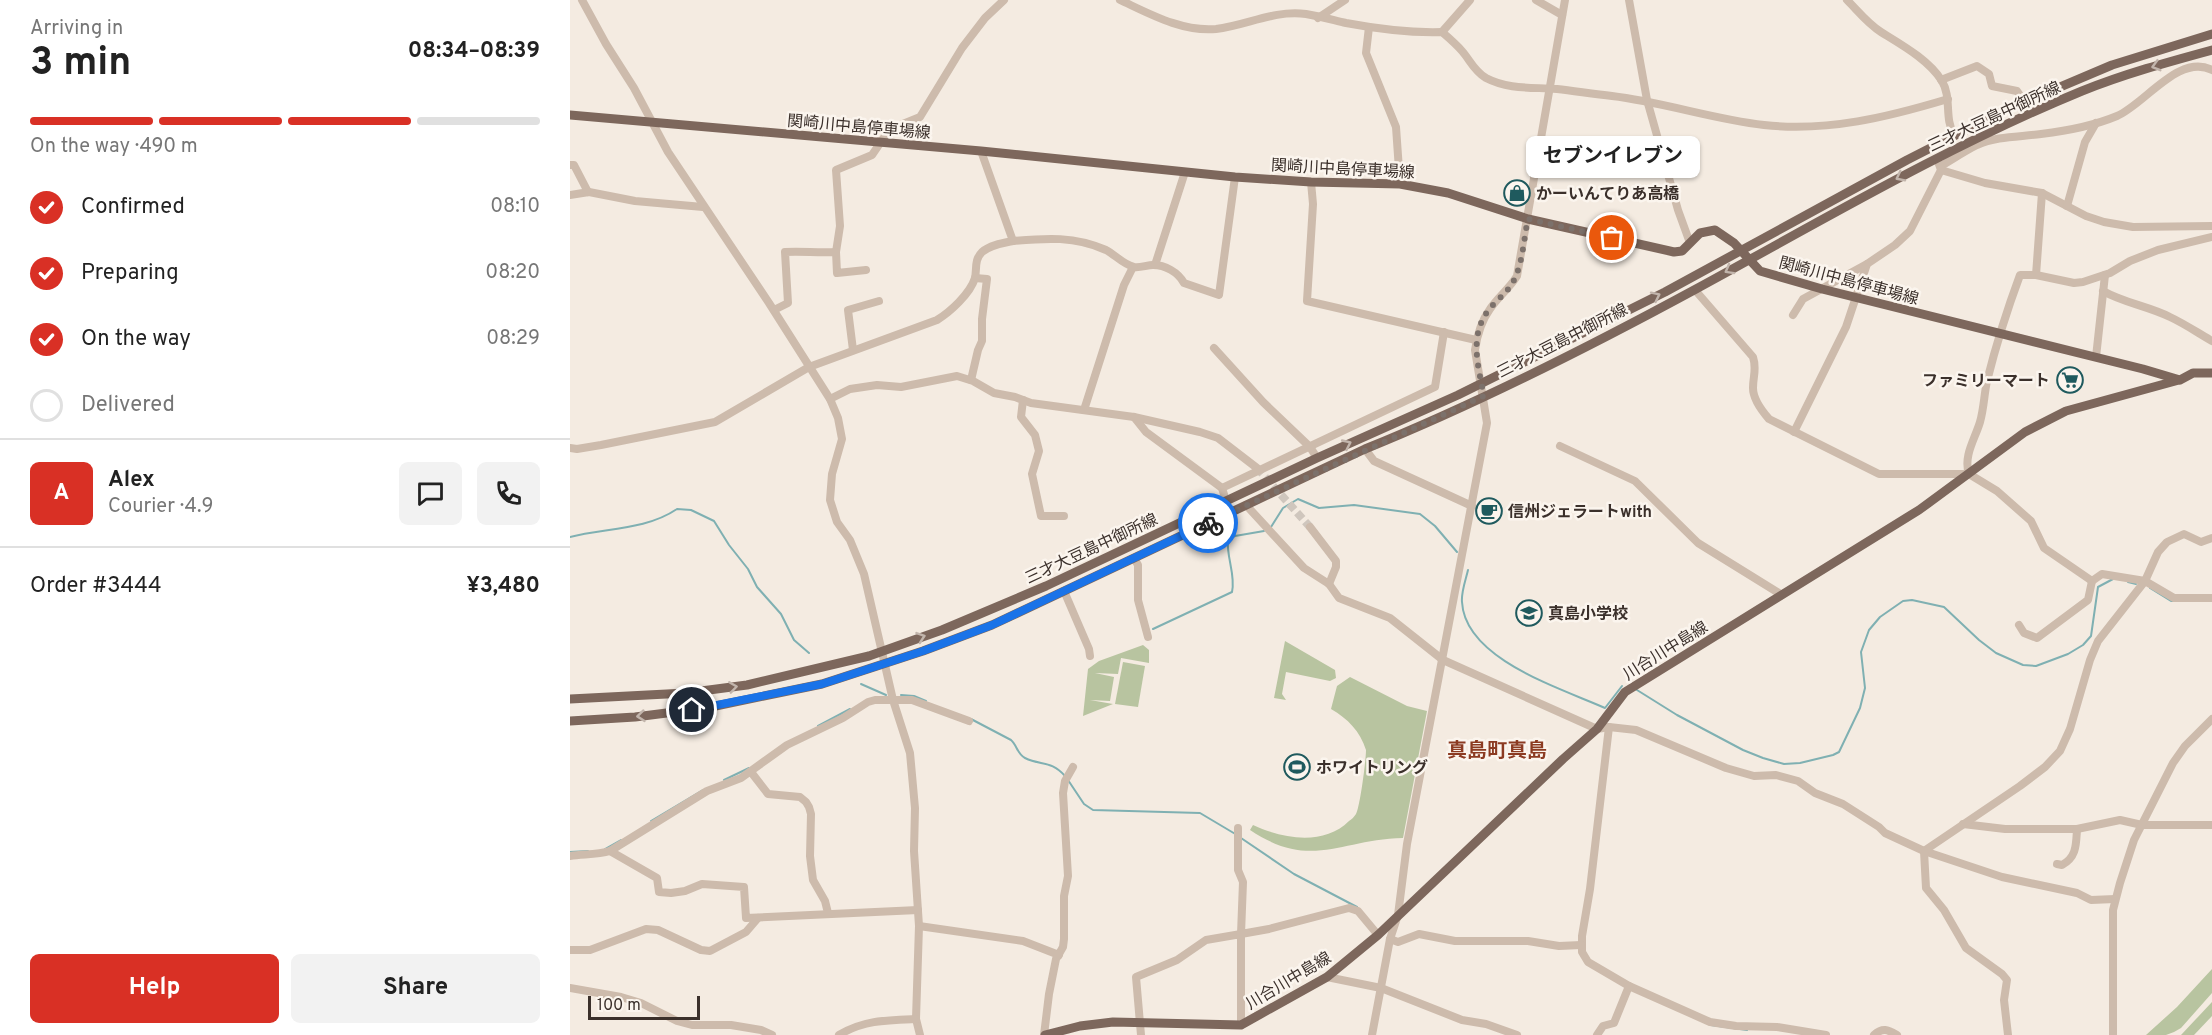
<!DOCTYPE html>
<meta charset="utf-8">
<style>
body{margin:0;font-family:Overpass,"Noto Sans JP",sans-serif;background:#f2f2f2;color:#222;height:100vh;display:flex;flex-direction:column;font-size:22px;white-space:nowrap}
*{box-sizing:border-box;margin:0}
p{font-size:20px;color:#767676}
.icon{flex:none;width:33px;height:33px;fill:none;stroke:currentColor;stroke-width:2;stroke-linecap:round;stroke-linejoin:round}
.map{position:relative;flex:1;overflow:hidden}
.sheet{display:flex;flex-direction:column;background:#fff;width:570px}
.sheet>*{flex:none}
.scale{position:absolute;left:18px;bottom:15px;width:112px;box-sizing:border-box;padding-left:6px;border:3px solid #3b302b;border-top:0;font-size:16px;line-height:21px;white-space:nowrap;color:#3b302b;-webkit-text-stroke:4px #fbf5ee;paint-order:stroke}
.pin{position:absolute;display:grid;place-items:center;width:51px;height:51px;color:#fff;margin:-26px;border:3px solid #fff;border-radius:50%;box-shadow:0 2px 6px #0007}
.courier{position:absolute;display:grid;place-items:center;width:60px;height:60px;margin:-30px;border:4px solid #1a73e8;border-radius:50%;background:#fff;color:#222;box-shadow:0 2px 8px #0007}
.bubble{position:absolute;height:42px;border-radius:9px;background:#fff;box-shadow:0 2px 4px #0004;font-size:20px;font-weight:700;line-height:42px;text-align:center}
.summary em{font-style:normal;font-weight:700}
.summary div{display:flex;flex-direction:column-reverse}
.summary{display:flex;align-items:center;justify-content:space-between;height:102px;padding:0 30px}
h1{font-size:39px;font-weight:700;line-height:45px}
.bar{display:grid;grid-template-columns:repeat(4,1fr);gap:9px 6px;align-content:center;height:72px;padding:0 30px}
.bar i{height:8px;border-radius:4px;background:#e0e0e0}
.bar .on{background:#d93025}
.bar p{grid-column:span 4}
.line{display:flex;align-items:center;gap:15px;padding:0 30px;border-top:2px solid #e0e0e0}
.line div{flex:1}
.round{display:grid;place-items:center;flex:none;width:63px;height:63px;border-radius:9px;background:#f2f2f2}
ol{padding:0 30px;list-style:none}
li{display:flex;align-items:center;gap:18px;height:66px}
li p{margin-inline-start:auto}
li .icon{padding:6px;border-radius:50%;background:#d93025;color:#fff;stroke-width:4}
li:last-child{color:#767676}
li i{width:33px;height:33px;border:3px solid #e0e0e0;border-radius:50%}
.button{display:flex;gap:12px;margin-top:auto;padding:12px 30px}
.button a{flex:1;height:69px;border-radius:9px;background:#d93025;color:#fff;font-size:24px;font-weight:700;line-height:69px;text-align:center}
.button a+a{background:#f2f2f2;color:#222}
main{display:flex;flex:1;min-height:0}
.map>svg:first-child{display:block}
.green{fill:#b8c4a0}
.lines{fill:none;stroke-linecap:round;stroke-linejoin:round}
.stream{stroke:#7fb0b2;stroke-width:2}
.minor-tunnel{stroke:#cfc6bd;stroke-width:8;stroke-dasharray:8 4;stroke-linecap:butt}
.minor{stroke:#cdbbac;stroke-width:8}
.major{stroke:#7d675c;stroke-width:9}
.oneway{stroke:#c2b5ac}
.done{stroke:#7c716b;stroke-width:6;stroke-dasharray:0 10.8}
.route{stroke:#1a73e8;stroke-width:8}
.labels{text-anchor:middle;stroke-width:5;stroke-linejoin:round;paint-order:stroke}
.street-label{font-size:16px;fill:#3b302b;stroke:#fbf5ee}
.poi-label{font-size:16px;font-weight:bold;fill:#3b302b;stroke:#fbf5ee;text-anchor:start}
.quarter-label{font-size:20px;font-weight:bold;fill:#8c3b22;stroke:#fbf5ee}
</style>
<main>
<section class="sheet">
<div class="summary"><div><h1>3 min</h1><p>Arriving in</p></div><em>08:34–08:39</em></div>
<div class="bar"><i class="on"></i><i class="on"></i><i class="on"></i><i></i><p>On the way · 490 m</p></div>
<ol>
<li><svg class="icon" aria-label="check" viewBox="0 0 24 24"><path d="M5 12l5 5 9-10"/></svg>Confirmed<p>08:10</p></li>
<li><svg class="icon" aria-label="check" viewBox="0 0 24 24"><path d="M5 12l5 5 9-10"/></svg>Preparing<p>08:20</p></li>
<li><svg class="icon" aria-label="check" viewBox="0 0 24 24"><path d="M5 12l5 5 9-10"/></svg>On the way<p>08:29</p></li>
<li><i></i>Delivered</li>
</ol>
<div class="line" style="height:108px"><b class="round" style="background:#d93025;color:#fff">A</b><div><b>Alex</b><p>Courier · 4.9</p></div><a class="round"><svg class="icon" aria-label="chat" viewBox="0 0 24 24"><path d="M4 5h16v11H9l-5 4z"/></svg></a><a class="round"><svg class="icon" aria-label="phone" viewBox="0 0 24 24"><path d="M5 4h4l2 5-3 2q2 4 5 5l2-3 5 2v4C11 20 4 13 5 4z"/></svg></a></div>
<div class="line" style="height:78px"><div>Order #3444</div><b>¥3,480</b></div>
<div class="button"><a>Help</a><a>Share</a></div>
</section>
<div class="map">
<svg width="1642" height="1035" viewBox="0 0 1642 1035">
<rect width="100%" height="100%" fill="#f4ebe1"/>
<g class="green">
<polygon points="715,641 765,670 766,678 760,681 716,672 712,694 716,700 704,698"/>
<polygon points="573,645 579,650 579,663 551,658 548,674 525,673 544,677 540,701 520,700 543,704 513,716 518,669 529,661"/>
<polygon points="553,662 575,666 568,707 545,704"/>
<path d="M 780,677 L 837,706 L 857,711 L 833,838 C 771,839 741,871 680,830 L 683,825 C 713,839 754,846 779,821 C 782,819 784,817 786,814 C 790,807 796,760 796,750 C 790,731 778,719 761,709 L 767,686 Z"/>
<polygon points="1642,969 1642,993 1611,1028 1604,1032 1596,1035 1576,1035 1607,1007"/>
<polygon points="1642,1002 1642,1016 1624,1035 1611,1035"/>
</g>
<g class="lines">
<g class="stream">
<polyline points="701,527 713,508 728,499 749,508 784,505 850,514 865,526 887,552"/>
<path d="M 0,537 C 36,528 76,530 107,509 L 121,510 L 144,521 L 159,545 L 178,569 L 187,587 L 211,614 L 224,640 L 239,653"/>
<path d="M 898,570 C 896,579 891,592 892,602 C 895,659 990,688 1035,708 L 1052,686"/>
<polyline points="1558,582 1566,584"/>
<polyline points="1580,588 1601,601 1604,601"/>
<path d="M 583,629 L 662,592 C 666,575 656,557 658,539 L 665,536 L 694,531"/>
<polyline points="291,684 316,695"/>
<polyline points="1067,690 1107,715 1173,750 1193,758 1214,764 1230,763 1263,755 1269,752 1290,708 1295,688 1291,652 1299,630 1310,617 1333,601 1342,600 1374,607 1409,640 1426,653 1453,665 1466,666 1498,654 1513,645 1521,636 1528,587 1543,579"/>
<polyline points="331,695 344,696 356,701"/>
<path d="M 401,719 L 441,740 C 447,745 447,754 455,758 C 471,766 481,760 495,776"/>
<polyline points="248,726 280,709"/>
<polyline points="154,780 179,768"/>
<polyline points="498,780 514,804 523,810 630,813 667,835"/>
<polyline points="81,821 133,790"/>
<polyline points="671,838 724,874 787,907"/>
<polyline points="35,849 51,840"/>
<polyline points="0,852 18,851"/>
<polyline points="1141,1025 1177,1030"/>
</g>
<polyline class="minor-tunnel" points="687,468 740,527"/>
<g class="minor">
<polyline points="12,0 36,44 64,88 98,152 199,303 260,399 268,418 272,439 262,474 260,500 267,522 280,540 294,574 323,700 340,753 345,808 344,851 349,926 346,1019 350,1035"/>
<path d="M 550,0 C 580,14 612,32 646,29 C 678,25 703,10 736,14 C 749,16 763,20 776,23 C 808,29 840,33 872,32 C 879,38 886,44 892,51 C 900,60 904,71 916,78 C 939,90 963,87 987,89 C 1005,91 1023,94 1042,96 C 1093,102 1142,119 1194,125 C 1258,132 1318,117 1378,99"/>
<polyline points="966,0 992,15"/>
<polyline points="1059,0 1077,100 1108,210 1120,243"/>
<path d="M 1277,0 C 1288,11 1298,24 1311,32 C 1332,45 1359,60 1372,81 C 1382,98 1374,118 1384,135"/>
<polyline points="748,18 775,0"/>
<polyline points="799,27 796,53 826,127 830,184"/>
<polyline points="872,32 900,0"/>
<polyline points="1371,80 1407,66 1419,74 1422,86 1447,91 1454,101"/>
<polyline points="0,165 4,165 18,192"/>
<path d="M 1371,166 C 1383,159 1395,151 1407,145 C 1427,136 1450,137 1471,134 C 1496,131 1523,126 1547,116 C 1575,104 1609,53 1642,70"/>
<polyline points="1371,170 1415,183 1472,193 1516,216 1534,222 1563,227 1642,226"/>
<polyline points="741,182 743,204 737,301 906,340"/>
<polyline points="0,195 19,192 65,201 133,207"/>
<polyline points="1497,206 1515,142 1526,123"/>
<path d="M 443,241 C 476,238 505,236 536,250 C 544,254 554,265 564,267 C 570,268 577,265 583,265 C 595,265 608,272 614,283 L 649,295 L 665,177"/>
<polyline points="585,265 615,172"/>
<polyline points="296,270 267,273 266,252 270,226 266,170 302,155 317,133 323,128 350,117 392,48 415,18 434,0"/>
<polyline points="1466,275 1472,193"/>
<path d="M 1125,290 L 1183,357 C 1187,369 1183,376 1183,388 C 1183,399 1192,411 1199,419 L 1309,474 L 1399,474 L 1427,491 L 1461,521 L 1474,548 L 1522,581 L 1532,574 L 1575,581 L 1604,598 L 1642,598"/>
<path d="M 1533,291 C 1554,303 1578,306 1600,317 C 1615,324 1628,333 1642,341"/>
<path d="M 204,310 L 218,303 L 215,252 C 232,251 248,253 266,252"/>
<polyline points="1223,315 1233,299 1297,264"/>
<polyline points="644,348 693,402 740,447 747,458"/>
<polyline points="283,350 278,310 309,301"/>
<polyline points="1526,357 1535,275"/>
<polyline points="401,380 408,350 412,341 412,319 417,279 405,278"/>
<polyline points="260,399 280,389 307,385 331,387 387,376 403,381 424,393 445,397 461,403 564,417 630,432 648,438 687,468"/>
<polyline points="453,400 451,417 465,435 469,451 462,474 471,516 494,516"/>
<polyline points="514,410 554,285 563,267"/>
<polyline points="564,417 576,432 652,488 656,501"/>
<polyline points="1224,432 1276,327 1297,264 1325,245 1340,231 1371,170 1367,159"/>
<polyline points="990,446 1065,481 1128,543 1212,595"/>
<path d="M 0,448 L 7,449 L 31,445 L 145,422 L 239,367 L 367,320 C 380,312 400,294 405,278 C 407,269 404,260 412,252 C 420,245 433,243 443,241 L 411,151"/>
<polyline points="795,449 804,461 902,506"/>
<path d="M 1399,474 C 1393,456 1405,439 1410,422 C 1414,408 1414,395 1417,381 C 1426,345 1437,310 1450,275 L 1466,275 L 1504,283 L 1513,282 L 1540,273 L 1560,261 L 1588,250 L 1642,237"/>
<polyline points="652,488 865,387 874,332"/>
<polyline points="676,505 734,568 759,584 769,598 820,618 873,660 1027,729 1039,727 1066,730 1156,768 1184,776 1206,775 1228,781 1245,793 1273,804 1309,827 1315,833 1354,851 1432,877 1507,893 1521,900 1545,899"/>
<polyline points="740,527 766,561 766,567 759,584"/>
<polyline points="564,558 568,565 568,600 578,637"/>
<polyline points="494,591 519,649 520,656"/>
<polyline points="1449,625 1454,633 1467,638 1518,600 1522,581"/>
<polyline points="1039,727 1020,889 1012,936 1012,952 1018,962 1059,986 1140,1022 1166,1026 1207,1027 1256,1035"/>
<polyline points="181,772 198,794 230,797 236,802 239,807 241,814 240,856 243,880 255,901 258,913"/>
<polyline points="1393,824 1435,829 1507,829 1550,820 1572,825 1642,825"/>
<polyline points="668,828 668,870 673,882 671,934 699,929 779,908 788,911 808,935"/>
<polyline points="40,851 87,878 89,892 101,893 115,891 132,884 174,887 176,918 348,910"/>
<polyline points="1354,851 1450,786 1475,767 1490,751 1500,729 1520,660 1528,641 1575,581 1588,552 1597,542 1614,534 1631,542 1642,538"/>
<polyline points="1354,851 1356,888 1374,910 1396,948 1432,974 1437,980 1434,1000 1438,1035"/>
<path d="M 0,856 C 14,854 27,855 40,851 L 137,791 L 171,778 L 217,745 L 273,718 L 298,702 L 305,700 L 342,700 L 399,721"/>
<path d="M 1487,864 L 1492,865 C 1507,857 1506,844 1507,829"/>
<polyline points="349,926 453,941 489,955"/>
<polyline points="820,939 828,942 849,934 885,941 958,941 989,946 1011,945"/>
<polyline points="0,950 20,950 76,929 88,930 131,950 140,951 176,932 188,918"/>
<polyline points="757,977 811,988 892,1020 916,1024 947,1035"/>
<polyline points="0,988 51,997 71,1003 107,1021 122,1025 161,1025 191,1030 202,1035"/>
<path d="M 269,1035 C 293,1020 318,1020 346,1019"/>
<polyline points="474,1035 479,994 486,959 493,947 494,939 494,896 498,876 493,793 495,781 503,767"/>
<polyline points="571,1035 566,977 607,960 636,940 671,934 671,1025"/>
<path d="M 802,1035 L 820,939 L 828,915 L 837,844 L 917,423 L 905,350 C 907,336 912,320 920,309 C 928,297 939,289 947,276 L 995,0"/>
<polyline points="1027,1035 1033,1026 1044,1023 1059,986"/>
<path d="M 1304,1035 C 1313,1027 1318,1030 1327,1035"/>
<polyline points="1543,1035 1543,910 1550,883 1564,840 1603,763 1615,746 1642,719"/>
</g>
<g class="major">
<polyline points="0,115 411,151 665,177 741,182 830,184 878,193 958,219 1104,252 1112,251 1130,233 1145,230 1164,243 1190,271 1252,289 1573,369 1610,380 1623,373 1642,373"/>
<polyline points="0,699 116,693 177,685 299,656 372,630 476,586 747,458 888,395 1095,292 1337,160 1431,112 1542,65 1642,34"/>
<path d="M 0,721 L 65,717 L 136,708 L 252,684 L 353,651 L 422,625 L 795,449 C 909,403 1019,347 1126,289 C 1253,220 1378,146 1512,91 C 1554,74 1598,62 1642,50"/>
<polyline points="475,1035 510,1026 543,1022 671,1025 757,977 808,935 993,759 1027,729 1055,692 1349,510 1455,432 1496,411 1609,380"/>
</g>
</g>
<defs><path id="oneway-chevron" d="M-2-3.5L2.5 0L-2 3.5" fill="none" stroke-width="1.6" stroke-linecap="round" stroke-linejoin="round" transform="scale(1.5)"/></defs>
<g class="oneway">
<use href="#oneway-chevron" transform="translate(1586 66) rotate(164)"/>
<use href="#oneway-chevron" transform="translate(1330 177) rotate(153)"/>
<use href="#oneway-chevron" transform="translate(1159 270) rotate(151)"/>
<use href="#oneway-chevron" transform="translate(1086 296) rotate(-26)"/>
<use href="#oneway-chevron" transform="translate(777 444) rotate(-25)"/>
<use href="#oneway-chevron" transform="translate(351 637) rotate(-19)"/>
<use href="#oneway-chevron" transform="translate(163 687) rotate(-8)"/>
<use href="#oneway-chevron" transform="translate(71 716) rotate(174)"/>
</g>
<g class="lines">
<path class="done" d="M 638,523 L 914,396 C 908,365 898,334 921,307 C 930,297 940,290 945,278 C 953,261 954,237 958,219 L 1042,238"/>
<polyline class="route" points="122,710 252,684 353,651 422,625 638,523"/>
</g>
<defs>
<g id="shop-ring" transform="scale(1.35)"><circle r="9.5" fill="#fbf5ee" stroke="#1f5a5e" stroke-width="1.5"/><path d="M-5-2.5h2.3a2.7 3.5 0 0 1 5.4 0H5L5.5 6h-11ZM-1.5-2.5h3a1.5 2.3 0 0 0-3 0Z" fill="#1f5a5e"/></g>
<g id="supermarket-ring" transform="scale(1.35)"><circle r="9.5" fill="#fbf5ee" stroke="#1f5a5e" stroke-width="1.5"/><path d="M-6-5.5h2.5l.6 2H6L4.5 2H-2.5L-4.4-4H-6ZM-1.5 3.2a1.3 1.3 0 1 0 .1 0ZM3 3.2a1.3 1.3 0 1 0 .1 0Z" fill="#1f5a5e"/></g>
<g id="cafe-ring" transform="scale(1.35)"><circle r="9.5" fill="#fbf5ee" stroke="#1f5a5e" stroke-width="1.5"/><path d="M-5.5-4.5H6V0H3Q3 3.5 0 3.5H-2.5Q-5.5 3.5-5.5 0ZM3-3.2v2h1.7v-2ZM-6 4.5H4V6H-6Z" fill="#1f5a5e"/></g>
<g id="school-ring" transform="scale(1.35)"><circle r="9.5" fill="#fbf5ee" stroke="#1f5a5e" stroke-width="1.5"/><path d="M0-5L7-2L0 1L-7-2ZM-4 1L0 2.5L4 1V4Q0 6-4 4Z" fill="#1f5a5e"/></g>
<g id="stadium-ring" transform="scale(1.35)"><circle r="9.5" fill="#fbf5ee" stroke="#1f5a5e" stroke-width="1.5"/><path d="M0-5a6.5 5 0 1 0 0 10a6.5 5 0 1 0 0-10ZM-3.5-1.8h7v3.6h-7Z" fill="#1f5a5e"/></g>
</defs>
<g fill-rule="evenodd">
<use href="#shop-ring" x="947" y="193"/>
<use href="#supermarket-ring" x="1500" y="380"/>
<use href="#cafe-ring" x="919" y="511"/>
<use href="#school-ring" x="959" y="613"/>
<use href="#stadium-ring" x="727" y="767"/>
</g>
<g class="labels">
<g class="street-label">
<text transform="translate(1424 116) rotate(-25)" y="6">三才大豆島中御所線</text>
<text transform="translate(289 126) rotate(5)" y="6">関崎川中島停車場線</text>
<text transform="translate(773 168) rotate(3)" y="6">関崎川中島停車場線</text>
<text transform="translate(1279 280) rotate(15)" y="6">関崎川中島停車場線</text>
<text transform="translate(992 340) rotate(-27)" y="6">三才大豆島中御所線</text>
<text transform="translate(521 548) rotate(-25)" y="6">三才大豆島中御所線</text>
<text transform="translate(1095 650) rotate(-32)" y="6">川合川中島線</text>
<text transform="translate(718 980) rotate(-31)" y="6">川合川中島線</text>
</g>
<g class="poi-label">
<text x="966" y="199">かーいんてりあ高橋</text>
<text x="1480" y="386" text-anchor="end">ファミリーマート</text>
<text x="938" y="517">信州ジェラートwith</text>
<text x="978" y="619">真島小学校</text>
<text x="746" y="773">ホワイトリング</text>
</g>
<g class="quarter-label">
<text x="927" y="757">真島町真島</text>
</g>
</g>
</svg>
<div class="scale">100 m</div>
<div class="pin" style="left:1042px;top:238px;background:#ea580c"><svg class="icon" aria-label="bag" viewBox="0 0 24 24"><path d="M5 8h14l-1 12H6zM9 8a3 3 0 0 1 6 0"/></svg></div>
<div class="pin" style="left:122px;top:710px;background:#1f2937"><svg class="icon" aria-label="home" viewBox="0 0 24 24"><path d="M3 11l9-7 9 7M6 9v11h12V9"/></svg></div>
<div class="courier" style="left:638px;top:523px"><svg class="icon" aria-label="bike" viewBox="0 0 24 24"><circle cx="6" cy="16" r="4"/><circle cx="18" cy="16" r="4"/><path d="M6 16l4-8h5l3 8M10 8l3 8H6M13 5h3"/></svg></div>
<div class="bubble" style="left:956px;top:136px;width:174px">セブンイレブン</div>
</div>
</main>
